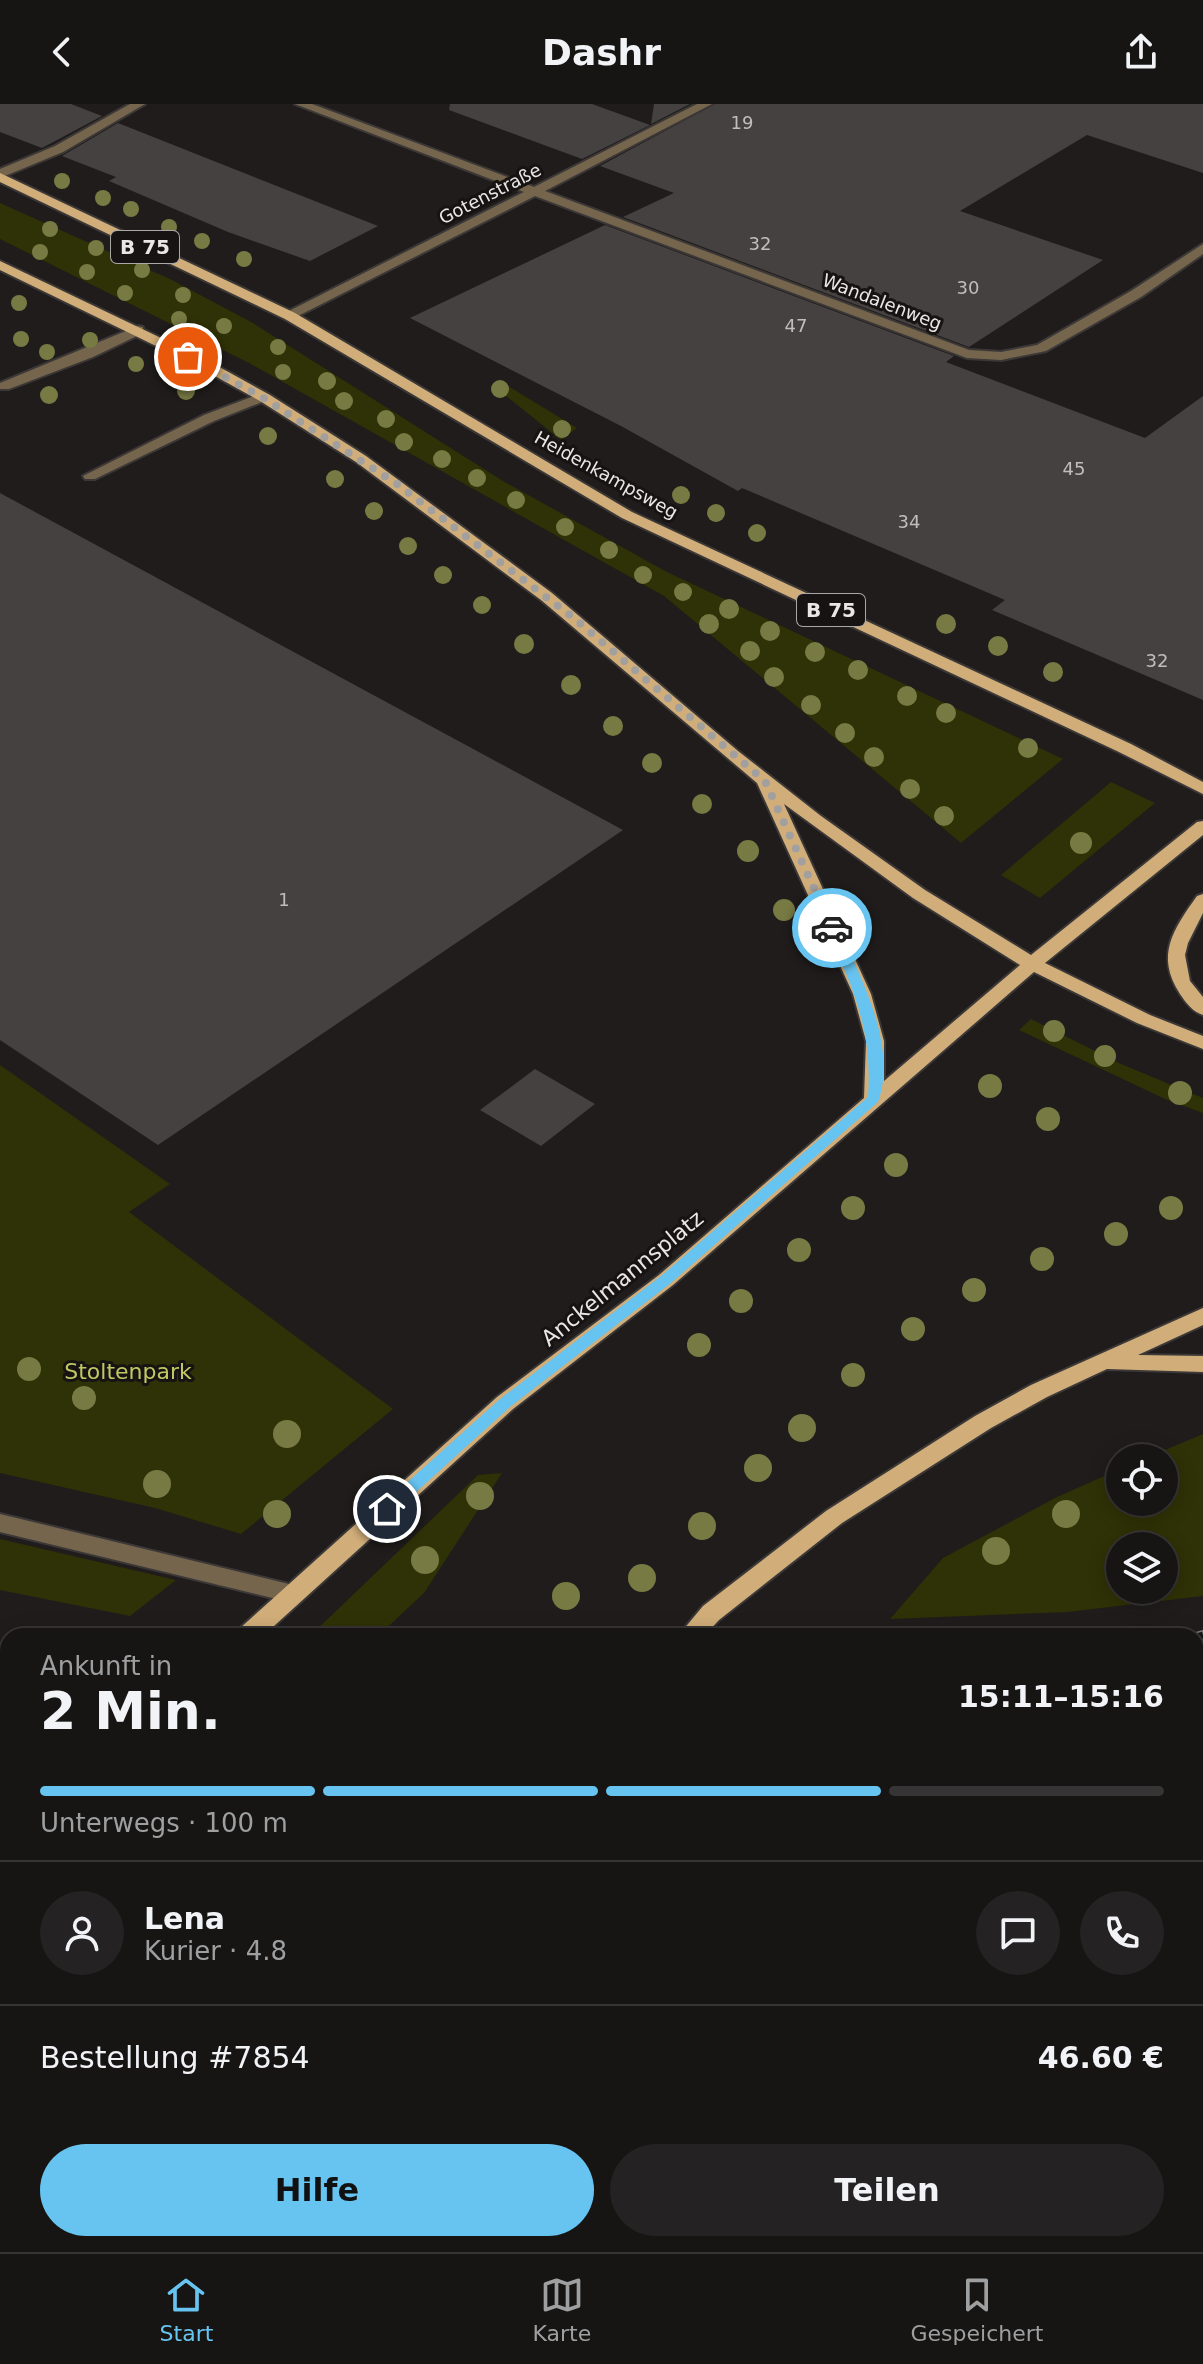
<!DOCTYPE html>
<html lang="de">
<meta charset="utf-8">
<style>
body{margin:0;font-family:"DejaVu Sans",sans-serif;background:#242222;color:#f1f3f6;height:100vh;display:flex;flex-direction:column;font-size:30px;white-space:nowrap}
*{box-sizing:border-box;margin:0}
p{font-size:26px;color:#9e9fa0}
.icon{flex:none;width:44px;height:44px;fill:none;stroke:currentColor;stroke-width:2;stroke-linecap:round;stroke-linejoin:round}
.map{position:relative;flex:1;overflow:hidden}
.panel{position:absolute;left:0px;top:1524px;width:1204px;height:624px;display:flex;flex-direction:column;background:#171514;border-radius:24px 24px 0 0;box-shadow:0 4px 20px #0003,0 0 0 2px #363434}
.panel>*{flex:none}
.fabs{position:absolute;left:1106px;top:1340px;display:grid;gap:16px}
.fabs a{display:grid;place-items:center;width:72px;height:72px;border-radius:50%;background:#171514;box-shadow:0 4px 20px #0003,0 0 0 2px #363434;font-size:40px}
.pin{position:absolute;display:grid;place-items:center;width:68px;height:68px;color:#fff;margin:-34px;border:4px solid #fff;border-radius:50%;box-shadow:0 2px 8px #0007}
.courier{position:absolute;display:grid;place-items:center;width:80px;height:80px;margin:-40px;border:6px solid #67c4f0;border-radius:50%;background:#fff;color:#222;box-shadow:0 2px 10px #0007}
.summary em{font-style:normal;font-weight:800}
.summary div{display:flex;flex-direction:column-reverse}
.summary{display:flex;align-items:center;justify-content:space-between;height:136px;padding:0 40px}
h1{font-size:52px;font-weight:800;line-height:60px}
.bar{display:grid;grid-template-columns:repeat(4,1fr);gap:12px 8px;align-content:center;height:96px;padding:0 40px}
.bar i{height:10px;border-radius:6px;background:#363434}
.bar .on{background:#67c4f0}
.bar p{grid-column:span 4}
.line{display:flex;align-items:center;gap:20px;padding:0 40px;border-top:2px solid #363434}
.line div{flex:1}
.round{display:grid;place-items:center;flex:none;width:84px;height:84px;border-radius:42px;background:#242222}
.primary-button{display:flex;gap:16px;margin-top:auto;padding:16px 40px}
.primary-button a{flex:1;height:92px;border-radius:48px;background:#67c4f0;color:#111;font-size:32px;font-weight:800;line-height:92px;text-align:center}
.primary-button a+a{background:#242222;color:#f1f3f6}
header{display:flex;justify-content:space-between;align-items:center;height:104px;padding:0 40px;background:#171514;font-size:36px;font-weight:800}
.dock{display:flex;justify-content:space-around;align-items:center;height:112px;border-top:2px solid #363434;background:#171514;font-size:22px;color:#9e9fa0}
.dock a{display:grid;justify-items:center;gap:4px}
.dock .on{color:#67c4f0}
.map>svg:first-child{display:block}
.green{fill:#2f3106;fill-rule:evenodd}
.building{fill:#454141}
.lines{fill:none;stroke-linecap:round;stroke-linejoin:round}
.lane-casing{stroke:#3b3837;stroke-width:4}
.street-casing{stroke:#3b3837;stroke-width:4}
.primary-casing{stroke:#3b3837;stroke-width:4}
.lane{fill:#75654c;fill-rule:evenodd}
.street{fill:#75654c;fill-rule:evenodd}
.primary{fill:#d1ae79;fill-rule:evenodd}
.tram{stroke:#7f7d7c;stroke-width:2}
.rail-casing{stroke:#7f7d7c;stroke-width:10}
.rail{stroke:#161312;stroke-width:7;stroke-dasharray:22;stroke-linecap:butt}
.tree{fill:#787a43}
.route{fill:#67c4f0}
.done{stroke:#a2a09f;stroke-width:8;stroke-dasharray:0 14.4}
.labels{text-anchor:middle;stroke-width:6;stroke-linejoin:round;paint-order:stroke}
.number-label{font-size:18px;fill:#c0bebd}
.far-street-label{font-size:18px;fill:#e9e7e6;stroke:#161312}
.shield{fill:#161312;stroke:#aaa7a6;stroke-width:2}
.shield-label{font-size:20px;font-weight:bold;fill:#e9e7e6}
.street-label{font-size:22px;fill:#e9e7e6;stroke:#161312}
.park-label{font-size:22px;fill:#c1c763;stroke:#161312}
</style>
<header><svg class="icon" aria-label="back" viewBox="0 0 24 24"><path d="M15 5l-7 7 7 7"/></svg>Dashr<svg class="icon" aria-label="share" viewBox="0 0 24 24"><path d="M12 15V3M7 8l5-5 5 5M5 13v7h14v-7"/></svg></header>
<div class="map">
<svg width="1203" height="2148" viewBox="0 0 1203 2148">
<rect width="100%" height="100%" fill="#1f1c1b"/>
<g class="green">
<polygon points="0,99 172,176 253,219 503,377 667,468 1063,655 961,739 664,492 249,259 0,135"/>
<polygon points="503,279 577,324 561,336 496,284"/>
<polygon points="1111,678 1155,699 1040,794 1001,771"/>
<polygon points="1031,915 1121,960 1203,994 1203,1009 1165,995 1019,926"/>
<polygon points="0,961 170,1080 129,1108 393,1305 241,1430 155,1404 0,1369"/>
<path d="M 1203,1330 L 1203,1492 L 1067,1508 L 890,1515 L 943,1454 L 1057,1393 L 1120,1365 L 1120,1398 L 1164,1398 L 1164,1354 L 1146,1354 ZM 1120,1442 L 1164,1442 L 1164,1486 L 1120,1486 Z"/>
<polygon points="502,1369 424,1489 378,1532 310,1532 478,1371"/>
<polygon points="0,1435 176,1476 130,1512 0,1486"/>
<polygon points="1203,1857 1203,2094 1196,2093 1196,1858"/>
</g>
<g class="building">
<polygon points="0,0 71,0 102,12 42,44 0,28"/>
<polygon points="450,0 592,0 650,21 582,55 449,6"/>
<polygon points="654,0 690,0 651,20"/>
<polygon points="715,0 1203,0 1203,69 1087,31 960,107 1103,156 969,243 623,113 674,89 600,62"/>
<polygon points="118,19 378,122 310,157 228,128 109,77 116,73 62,52"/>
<polygon points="605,121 954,252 946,258 1145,334 1203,292 1203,596 992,506 1005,496 742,384 738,387 621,322 410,214"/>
<polygon points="0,389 623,726 158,1041 0,936"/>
<polygon points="535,965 595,1000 541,1042 480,1006"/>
</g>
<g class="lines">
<g class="lane-casing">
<g id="lane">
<polygon points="130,0 145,0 63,48 0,74 0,65 55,42"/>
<polygon points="138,222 143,223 143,229 93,253 9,285 0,285 0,279"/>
<polygon points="262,289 267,290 267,296 214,317 95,375 85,375 83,372 204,311"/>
<polygon points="0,1410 293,1481 301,1483 305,1490 301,1497 293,1499 0,1428"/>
</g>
</g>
<g class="street-casing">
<g id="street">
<polygon points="295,0 312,0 534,83 697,0 712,0 545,87 969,246 1001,248 1037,241 1131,187 1203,140 1203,150 1141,193 1046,247 1001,256 967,254 535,92 290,216 285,215 285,209 524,88"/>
<polygon points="957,2140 986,2140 989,2148 961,2148"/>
<polygon points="1137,2140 1171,2140 1174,2148 1141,2148"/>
</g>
</g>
<g class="primary-casing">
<g id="primary">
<polygon points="0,69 295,209 632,408 1131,640 1203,678 1203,690 1119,648 622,414 285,215 0,78"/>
<path d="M 0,157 L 205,255 L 270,291 L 366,352 L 552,489 L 738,647 L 821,712 L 925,786 L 1031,851 L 1197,718 L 1203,717 L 1203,731 L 1045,859 L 1150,911 L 1203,932 L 1203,945 L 1137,919 L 1034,868 L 673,1181 L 513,1305 L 263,1532 L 235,1532 L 239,1525 L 497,1293 L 659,1171 L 864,994 L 866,937 L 853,890 L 757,679 L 541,496 L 356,358 L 260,297 L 195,261 L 0,166 ZM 784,700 L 913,794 L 1020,861 L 884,977 L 884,937 L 871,890 Z"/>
<path d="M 1203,790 L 1203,809 L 1188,839 L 1185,851 L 1190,877 L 1203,893 L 1203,911 C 1193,908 1186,899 1180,890 C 1155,851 1173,826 1197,792 Z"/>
<polygon points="1203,1204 1203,1221 1138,1251 1203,1252 1203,1268 1107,1265 1047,1293 991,1324 842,1419 719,1516 704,1532 678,1532 703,1502 826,1407 975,1312 1031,1281"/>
<polygon points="8,1738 8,1764 0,1767 0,1741"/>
<polygon points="8,2078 8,2104 0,2107 0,2081"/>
</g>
</g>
<use href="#lane" class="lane"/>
<use href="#street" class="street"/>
<use href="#primary" class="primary"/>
<g class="tram">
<polyline points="0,1665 8,1666"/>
<polyline points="1196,1687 1203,1686"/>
<polyline points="0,1727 8,1728"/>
<polyline points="1196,1805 1203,1804"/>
</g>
<g class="rail-casing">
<g id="rail">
<polyline points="1196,1533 1203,1531"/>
<polyline points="0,1544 8,1545"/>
<polyline points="0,1598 8,1599"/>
<polyline points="1196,1625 1203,1625"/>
</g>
</g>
<use href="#rail" class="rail"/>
</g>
<g class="tree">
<circle cx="62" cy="77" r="8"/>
<circle cx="103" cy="94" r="8"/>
<circle cx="131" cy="105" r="8"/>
<circle cx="169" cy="123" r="8"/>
<circle cx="50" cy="125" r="8"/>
<circle cx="202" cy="137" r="8"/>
<circle cx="96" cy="144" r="8"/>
<circle cx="40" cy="148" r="8"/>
<circle cx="244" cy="155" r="8"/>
<circle cx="142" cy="166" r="8"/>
<circle cx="87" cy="168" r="8"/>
<circle cx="125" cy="189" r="8"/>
<circle cx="183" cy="191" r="8"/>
<circle cx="19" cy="199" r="8"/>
<circle cx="179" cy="215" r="8"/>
<circle cx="224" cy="222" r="8"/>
<circle cx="21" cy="235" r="8"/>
<circle cx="90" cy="236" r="8"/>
<circle cx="278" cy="243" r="8"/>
<circle cx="47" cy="248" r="8"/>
<circle cx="136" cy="260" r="8"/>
<circle cx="283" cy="268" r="8"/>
<circle cx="327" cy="277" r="9"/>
<circle cx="500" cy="285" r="9"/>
<circle cx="186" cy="287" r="9"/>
<circle cx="49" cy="291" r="9"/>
<circle cx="344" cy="297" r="9"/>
<circle cx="386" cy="315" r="9"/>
<circle cx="562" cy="325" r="9"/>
<circle cx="268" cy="332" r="9"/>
<circle cx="404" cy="338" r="9"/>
<circle cx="442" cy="355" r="9"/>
<circle cx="477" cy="374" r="9"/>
<circle cx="335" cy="375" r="9"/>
<circle cx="681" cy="391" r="9"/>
<circle cx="516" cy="396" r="9"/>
<circle cx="374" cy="407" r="9"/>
<circle cx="716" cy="409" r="9"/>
<circle cx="565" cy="423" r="9"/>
<circle cx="757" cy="429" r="9"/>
<circle cx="408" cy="442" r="9"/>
<circle cx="609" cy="446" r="9"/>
<circle cx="443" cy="471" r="9"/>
<circle cx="643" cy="471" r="9"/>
<circle cx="683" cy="488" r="9"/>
<circle cx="482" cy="501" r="9"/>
<circle cx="729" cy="505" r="10"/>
<circle cx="709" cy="520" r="10"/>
<circle cx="946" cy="520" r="10"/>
<circle cx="770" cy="527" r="10"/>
<circle cx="524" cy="540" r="10"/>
<circle cx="998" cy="542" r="10"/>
<circle cx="750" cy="547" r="10"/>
<circle cx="815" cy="548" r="10"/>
<circle cx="858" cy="566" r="10"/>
<circle cx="1053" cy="568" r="10"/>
<circle cx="774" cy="573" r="10"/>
<circle cx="571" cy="581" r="10"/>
<circle cx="907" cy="592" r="10"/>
<circle cx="811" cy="601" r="10"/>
<circle cx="946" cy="609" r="10"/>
<circle cx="613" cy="622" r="10"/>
<circle cx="845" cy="629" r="10"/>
<circle cx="1028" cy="644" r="10"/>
<circle cx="874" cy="653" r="10"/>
<circle cx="652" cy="659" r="10"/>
<circle cx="910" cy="685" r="10"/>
<circle cx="702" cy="700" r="10"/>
<circle cx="944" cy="712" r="10"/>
<circle cx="1081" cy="739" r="11"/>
<circle cx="748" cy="747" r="11"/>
<circle cx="784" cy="806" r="11"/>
<circle cx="1054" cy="927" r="11"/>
<circle cx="1105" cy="952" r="11"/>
<circle cx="990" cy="982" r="12"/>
<circle cx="1180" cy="989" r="12"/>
<circle cx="1048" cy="1015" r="12"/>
<circle cx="896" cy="1061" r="12"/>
<circle cx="853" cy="1104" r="12"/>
<circle cx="1171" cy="1104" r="12"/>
<circle cx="1116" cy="1130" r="12"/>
<circle cx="799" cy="1146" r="12"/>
<circle cx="1042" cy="1155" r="12"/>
<circle cx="974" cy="1186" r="12"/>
<circle cx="741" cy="1197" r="12"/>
<circle cx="913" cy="1225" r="12"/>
<circle cx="699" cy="1241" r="12"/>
<circle cx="29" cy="1265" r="12"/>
<circle cx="853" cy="1271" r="12"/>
<circle cx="84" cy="1294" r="12"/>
<circle cx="802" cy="1324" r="14"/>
<circle cx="287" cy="1330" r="14"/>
<circle cx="758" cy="1364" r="14"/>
<circle cx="157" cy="1380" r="14"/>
<circle cx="480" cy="1392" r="14"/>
<circle cx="277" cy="1410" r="14"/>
<circle cx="1066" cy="1410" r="14"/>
<circle cx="702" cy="1422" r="14"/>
<circle cx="996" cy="1447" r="14"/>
<circle cx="425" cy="1456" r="14"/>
<circle cx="642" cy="1474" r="14"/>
<circle cx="566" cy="1492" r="14"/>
</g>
<path class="route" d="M 832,820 L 838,824 C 861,873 898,943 878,998 L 671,1179 L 510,1303 L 393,1409 L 382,1409 L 382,1401 L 500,1295 L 661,1172 L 868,993 C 873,927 853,883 826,824 Z"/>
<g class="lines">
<polyline class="done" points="188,253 262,293 397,380 575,515 765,677 832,824"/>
</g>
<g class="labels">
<g class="number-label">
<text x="742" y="25">19</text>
<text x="760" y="146">32</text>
<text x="968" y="190">30</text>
<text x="796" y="228">47</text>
<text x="1074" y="371">45</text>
<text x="909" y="424">34</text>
<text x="1157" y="563">32</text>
<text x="284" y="802">1</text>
</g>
<g class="far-street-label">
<text transform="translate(490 90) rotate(-27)" y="6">Gotenstraße</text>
<text transform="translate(882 198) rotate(21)" y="6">Wandalenweg</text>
<text transform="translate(606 371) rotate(29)" y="6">Heidenkampsweg</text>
</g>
<g class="shield">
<rect x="111" y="127" width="68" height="32" rx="6"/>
<rect x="797" y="490" width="68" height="32" rx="6"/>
</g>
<g class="shield-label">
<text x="145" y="150">B 75</text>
<text x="831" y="513">B 75</text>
</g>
<g class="street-label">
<text transform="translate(622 1174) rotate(-39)" y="8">Anckelmannsplatz</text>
</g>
<g class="park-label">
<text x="128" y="1275">Stoltenpark</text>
</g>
</g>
</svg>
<div class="fabs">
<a><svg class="icon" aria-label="locate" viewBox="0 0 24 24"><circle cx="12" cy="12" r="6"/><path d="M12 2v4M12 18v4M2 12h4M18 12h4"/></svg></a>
<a><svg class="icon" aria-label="layers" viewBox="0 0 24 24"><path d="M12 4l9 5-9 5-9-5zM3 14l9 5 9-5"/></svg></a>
</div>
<div class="pin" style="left:188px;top:253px;background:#ea580c"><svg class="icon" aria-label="bag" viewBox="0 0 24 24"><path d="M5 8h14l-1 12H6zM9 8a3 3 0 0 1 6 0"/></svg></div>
<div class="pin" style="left:387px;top:1405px;background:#1f2937"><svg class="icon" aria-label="home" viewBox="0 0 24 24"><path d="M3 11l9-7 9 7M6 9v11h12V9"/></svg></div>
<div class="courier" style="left:832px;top:824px"><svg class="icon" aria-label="car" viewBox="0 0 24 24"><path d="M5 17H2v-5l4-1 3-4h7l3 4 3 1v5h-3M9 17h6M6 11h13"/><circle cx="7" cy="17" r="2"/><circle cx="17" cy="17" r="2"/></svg></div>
<section class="panel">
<div class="summary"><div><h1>2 Min.</h1><p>Ankunft in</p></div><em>15:11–15:16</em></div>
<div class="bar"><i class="on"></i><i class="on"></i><i class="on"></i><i></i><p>Unterwegs · 100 m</p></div>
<div class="line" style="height:144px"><a class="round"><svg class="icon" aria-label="person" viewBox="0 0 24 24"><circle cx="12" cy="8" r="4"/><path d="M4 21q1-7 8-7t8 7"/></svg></a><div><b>Lena</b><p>Kurier · 4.8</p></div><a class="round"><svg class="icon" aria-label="chat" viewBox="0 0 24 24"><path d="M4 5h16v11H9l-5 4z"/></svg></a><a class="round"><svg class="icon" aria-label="phone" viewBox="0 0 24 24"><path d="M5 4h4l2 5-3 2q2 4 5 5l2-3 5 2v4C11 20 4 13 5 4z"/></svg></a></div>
<div class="line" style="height:104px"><div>Bestellung #7854</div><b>46.60 €</b></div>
<div class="primary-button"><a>Hilfe</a><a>Teilen</a></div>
</section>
</div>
<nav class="dock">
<a class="on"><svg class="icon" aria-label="home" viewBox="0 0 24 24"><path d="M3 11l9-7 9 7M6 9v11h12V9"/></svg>Start</a>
<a><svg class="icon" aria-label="map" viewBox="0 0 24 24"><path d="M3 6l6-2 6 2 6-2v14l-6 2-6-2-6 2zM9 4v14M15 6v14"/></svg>Karte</a>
<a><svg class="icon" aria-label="saved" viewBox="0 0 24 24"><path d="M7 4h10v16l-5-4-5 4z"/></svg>Gespeichert</a>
</nav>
